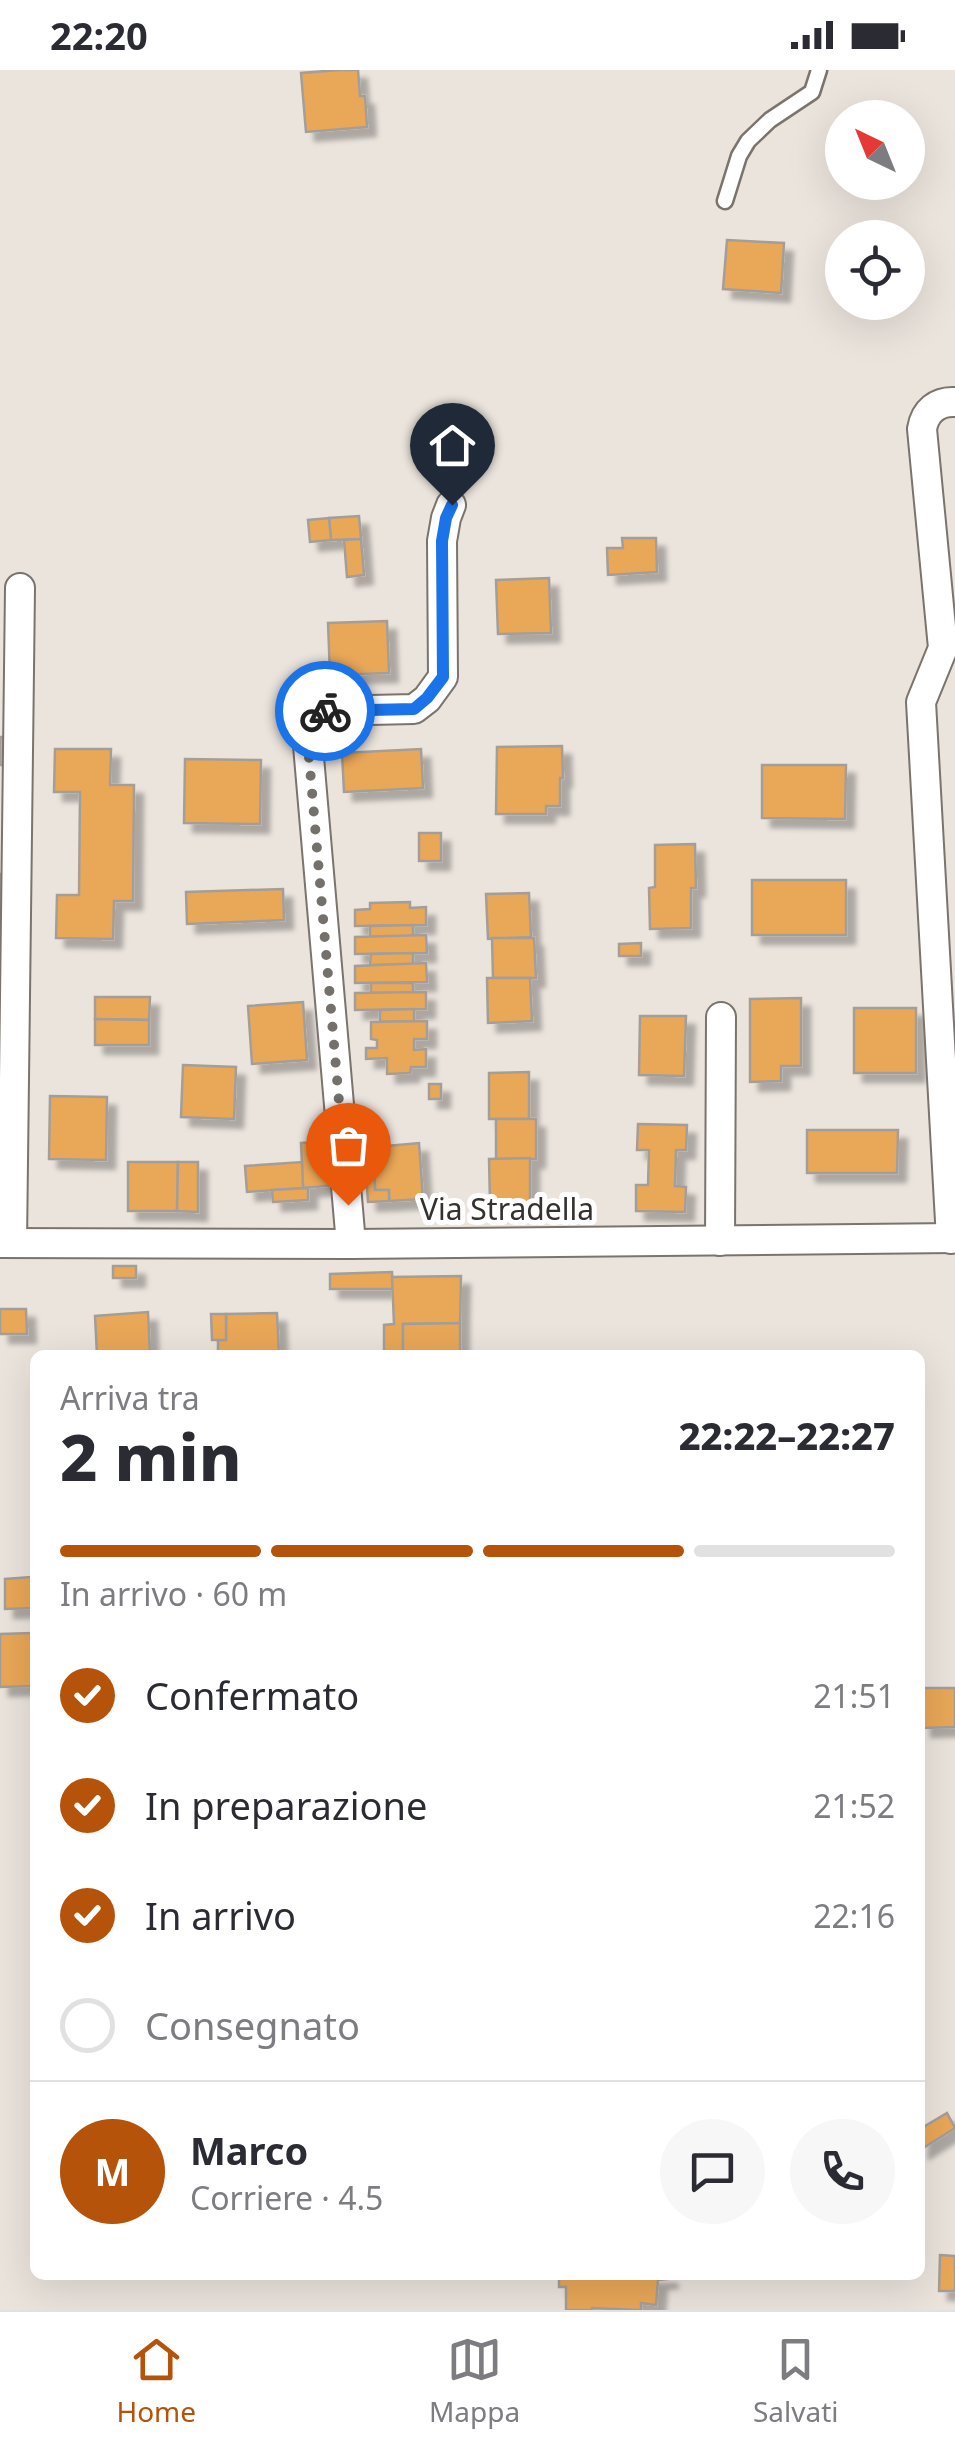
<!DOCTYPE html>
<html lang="it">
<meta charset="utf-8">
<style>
body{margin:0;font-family:"Noto Sans",sans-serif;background:#f7f7f7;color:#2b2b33;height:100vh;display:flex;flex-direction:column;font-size:38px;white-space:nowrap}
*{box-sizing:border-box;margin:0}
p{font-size:32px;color:#7c7c81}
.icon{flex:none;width:55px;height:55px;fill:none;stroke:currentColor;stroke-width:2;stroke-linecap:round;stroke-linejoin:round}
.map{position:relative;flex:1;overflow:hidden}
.sheet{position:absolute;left:30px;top:1280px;width:895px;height:930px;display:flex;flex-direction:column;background:#fff;border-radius:15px;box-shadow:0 10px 40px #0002}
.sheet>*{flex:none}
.needle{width:65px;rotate:317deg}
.buttons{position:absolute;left:825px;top:30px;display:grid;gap:20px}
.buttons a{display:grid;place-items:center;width:100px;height:100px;border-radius:50%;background:#fff;box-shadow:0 10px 40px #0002;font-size:50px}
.pin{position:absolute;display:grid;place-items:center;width:85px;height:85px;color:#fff;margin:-102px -42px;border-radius:50% 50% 50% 0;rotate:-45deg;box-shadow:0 0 10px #0007}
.pin .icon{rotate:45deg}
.courier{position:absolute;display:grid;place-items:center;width:100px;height:100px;margin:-50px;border:8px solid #1a73e8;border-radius:50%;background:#fff;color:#222;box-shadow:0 2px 12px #0007}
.overview em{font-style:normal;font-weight:800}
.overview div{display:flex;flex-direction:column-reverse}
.overview{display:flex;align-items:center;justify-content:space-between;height:170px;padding:0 30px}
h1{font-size:65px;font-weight:800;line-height:75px}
.bar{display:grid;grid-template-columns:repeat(4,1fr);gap:15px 10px;align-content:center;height:120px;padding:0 30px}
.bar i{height:12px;border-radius:8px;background:#e1e1e2}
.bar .current{background:#b45309}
.bar p{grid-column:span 4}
.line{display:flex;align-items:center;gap:25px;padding:0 30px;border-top:2px solid #e1e1e2}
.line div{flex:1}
.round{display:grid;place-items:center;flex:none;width:105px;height:105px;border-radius:52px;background:#f7f7f7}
ol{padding:0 30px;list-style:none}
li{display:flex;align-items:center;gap:30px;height:110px}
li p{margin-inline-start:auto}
li .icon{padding:10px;border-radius:50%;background:#b45309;color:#fff;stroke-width:4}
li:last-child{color:#7c7c81}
li i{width:55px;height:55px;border:5px solid #e1e1e2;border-radius:50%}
.status{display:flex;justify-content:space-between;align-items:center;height:70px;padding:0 50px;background:#fff;direction:ltr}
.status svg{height:28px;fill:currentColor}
.menu{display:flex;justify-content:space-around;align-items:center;height:140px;border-top:2px solid #e1e1e2;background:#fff;font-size:28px;color:#7c7c81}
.menu a{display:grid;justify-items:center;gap:5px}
.menu .current{color:#b45309}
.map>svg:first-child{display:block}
.building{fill:#e9a759;stroke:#a59e98;stroke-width:2.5;filter:url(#shadow)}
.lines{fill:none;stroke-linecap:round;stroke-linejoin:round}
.service-casing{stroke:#7a746d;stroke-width:19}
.minor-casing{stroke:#7a746d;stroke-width:32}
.service{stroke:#fff;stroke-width:14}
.minor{stroke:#fff;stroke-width:28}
.done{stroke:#74706c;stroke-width:10;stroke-dasharray:0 18}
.route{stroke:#1a73e8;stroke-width:12}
.labels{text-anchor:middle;stroke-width:10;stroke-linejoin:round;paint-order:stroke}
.street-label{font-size:30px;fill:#34312f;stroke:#fff}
</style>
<div class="status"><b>22:20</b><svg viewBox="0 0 49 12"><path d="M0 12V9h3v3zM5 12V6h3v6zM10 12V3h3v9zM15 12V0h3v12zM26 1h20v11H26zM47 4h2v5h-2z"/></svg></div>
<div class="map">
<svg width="955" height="2240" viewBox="0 0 955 2240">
<defs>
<filter id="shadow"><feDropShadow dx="9" dy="9" stdDeviation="2.5" flood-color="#0004"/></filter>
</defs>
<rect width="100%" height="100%" fill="#ebe4dd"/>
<g class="building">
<polygon points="340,0 358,0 360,26 365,26 367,57 306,62 301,3"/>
<polygon points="727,170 784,173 781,223 723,219"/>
<polygon points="359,446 361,469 331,470 329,448"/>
<polygon points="329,448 331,470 310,472 308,450"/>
<polygon points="622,468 656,468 657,502 608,505 607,478 623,478"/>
<polygon points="361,469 364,505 347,507 344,470"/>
<polygon points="549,508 551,563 498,564 496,510"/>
<polygon points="387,551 389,603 330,605 328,553"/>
<rect x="0" y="667" width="12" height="28"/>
<polygon points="562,676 563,708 560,708 560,736 546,736 546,744 496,744 497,677"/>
<polygon points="55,679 111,679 110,715 134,715 133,831 114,831 113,869 56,868 57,825 79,825 80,722 54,722"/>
<polygon points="421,679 423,718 344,722 342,683"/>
<polygon points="185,689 261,690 260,754 184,753"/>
<polygon points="762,695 846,695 845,749 762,748"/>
<rect x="419" y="763" width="22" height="28"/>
<polygon points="695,774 696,818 691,818 691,858 650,859 649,818 655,817 655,775"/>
<polygon points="0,804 10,805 8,858 0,858"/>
<rect x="752" y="810" width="94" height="55"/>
<polygon points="283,819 284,850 187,854 186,822"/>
<polygon points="529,823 531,867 488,869 486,824"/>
<polygon points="410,832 410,838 426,837 426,855 355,856 355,840 370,839 370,833"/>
<polygon points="413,855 413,866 370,867 370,856"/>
<polygon points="426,865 427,883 355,884 355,867"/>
<polygon points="492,868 534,868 536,908 493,908"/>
<polygon points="641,873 641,886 619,886 619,874"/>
<polygon points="413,883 413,894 370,895 371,884"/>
<polygon points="426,893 427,912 355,913 355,896"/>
<polygon points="487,908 530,908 532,951 488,953"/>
<rect x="371" y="913" width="42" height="10"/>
<polygon points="426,922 426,939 355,940 355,923"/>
<polygon points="95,927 150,927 149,950 95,949"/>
<polygon points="801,928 801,996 781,996 781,1011 750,1012 750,929"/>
<polygon points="303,932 307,990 252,994 248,936"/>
<rect x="854" y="938" width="62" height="65"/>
<polygon points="414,939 414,951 380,952 380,940"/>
<polygon points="640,946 686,946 684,1006 639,1005"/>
<polygon points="95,949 149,950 149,975 95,975"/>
<polygon points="427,951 427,969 414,969 414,980 426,979 426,997 411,997 410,1003 387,1004 387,988 366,989 366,978 377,978 377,970 371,969 371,952"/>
<polygon points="183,995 236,997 234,1049 181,1047"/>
<polygon points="529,1002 529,1049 489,1049 489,1003"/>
<rect x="429" y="1014" width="12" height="15"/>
<polygon points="50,1026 107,1027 106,1090 49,1089"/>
<rect x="496" y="1049" width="40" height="40"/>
<polygon points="638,1054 687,1055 686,1080 676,1080 675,1116 686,1117 685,1142 636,1141 636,1115 648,1115 649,1080 637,1080"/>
<polygon points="807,1060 898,1060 897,1103 807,1103"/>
<polygon points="332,1071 335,1115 303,1118 301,1073"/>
<polygon points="419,1073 423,1129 389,1131 389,1120 375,1120 374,1086 387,1085 387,1076"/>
<polygon points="387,1076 387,1085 374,1086 375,1120 389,1120 389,1131 368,1132 364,1077"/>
<polygon points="530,1088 530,1132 490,1132 489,1089"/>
<polygon points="128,1092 178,1092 177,1141 128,1141"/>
<polygon points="178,1092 198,1092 198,1142 177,1141"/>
<polygon points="302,1092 303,1118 247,1122 245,1096"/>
<polygon points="308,1118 308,1130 273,1132 272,1120"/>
<rect x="113" y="1196" width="23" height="12"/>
<polygon points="392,1202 393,1219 330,1219 330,1204"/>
<polygon points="461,1206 460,1253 403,1254 403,1285 384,1285 384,1255 394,1254 392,1207"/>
<polygon points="0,1239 26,1239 27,1264 0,1264"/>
<polygon points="148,1242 150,1285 97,1285 95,1246"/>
<polygon points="277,1243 279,1285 218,1285 218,1270 226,1270 226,1244"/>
<polygon points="211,1244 226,1244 226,1270 212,1270"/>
<polygon points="460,1253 460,1285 403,1285 403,1254"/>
<polygon points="31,1507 35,1510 35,1538 5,1539 5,1509"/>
<polygon points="32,1563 33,1616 0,1617 0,1564"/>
<polygon points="921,1618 955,1618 955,1657 922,1658"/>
<polygon points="947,2043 955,2058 920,2080 920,2059"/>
<polygon points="940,2185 955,2186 955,2221 939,2221"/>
<polygon points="559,2205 668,2205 669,2209 658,2210 656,2235 641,2233 641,2240 592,2238 592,2240 566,2240 566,2217 559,2217"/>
</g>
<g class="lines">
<g class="service-casing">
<polyline id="service" points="725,131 739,86 748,71 770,50 812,22 819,0"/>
</g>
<g class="minor-casing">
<g id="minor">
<path d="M 951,1169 L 921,632 L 943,578 L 922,359 C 925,341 937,331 955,332"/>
<polyline points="720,1171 721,947"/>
<polyline points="0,1173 351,1174 955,1168"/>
<polyline points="12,1173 20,518"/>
<polyline points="351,1174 307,664 311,653 326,641 414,639 427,629 443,607 442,471 446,448 451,435"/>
</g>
</g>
<use href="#service" class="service"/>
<use href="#minor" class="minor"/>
</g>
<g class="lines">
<polyline class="done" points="325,641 311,653 307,664 348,1135"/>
<polyline class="route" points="325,641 414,639 427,628 443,607 442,471 446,448 452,435"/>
</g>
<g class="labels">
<g class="street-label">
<text x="507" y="1150">Via Stradella</text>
</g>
</g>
</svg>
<div class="buttons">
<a><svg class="needle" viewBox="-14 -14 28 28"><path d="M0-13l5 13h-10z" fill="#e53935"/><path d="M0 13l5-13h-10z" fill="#7c7c81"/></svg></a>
<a><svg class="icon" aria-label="locate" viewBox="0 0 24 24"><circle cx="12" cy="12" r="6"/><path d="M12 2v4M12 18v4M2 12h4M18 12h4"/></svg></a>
</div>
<div class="pin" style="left:348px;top:1135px;background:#ea580c"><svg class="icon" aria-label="bag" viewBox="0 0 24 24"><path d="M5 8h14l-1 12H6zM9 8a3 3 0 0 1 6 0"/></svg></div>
<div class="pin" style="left:452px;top:435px;background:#1f2937"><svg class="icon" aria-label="home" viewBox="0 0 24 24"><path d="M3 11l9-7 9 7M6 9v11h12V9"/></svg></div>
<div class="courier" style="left:325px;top:641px"><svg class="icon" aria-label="bike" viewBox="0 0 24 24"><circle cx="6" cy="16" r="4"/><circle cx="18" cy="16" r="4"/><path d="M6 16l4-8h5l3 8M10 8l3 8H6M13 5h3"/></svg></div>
<section class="sheet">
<div class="overview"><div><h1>2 min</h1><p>Arriva tra</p></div><em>22:22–22:27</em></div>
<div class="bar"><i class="current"></i><i class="current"></i><i class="current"></i><i></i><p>In arrivo · 60 m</p></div>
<ol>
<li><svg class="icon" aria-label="check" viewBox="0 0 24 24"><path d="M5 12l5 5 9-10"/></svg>Confermato<p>21:51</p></li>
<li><svg class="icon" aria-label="check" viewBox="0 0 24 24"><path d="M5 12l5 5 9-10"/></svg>In preparazione<p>21:52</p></li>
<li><svg class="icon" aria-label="check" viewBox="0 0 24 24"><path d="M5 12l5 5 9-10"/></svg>In arrivo<p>22:16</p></li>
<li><i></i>Consegnato</li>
</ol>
<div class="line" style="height:180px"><b class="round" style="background:#b45309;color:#fff">M</b><div><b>Marco</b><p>Corriere · 4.5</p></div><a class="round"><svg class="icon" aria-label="chat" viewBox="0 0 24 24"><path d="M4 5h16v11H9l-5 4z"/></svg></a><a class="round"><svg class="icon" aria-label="phone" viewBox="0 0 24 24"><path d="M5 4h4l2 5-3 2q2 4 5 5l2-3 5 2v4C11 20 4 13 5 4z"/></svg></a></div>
</section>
</div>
<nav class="menu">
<a class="current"><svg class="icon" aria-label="home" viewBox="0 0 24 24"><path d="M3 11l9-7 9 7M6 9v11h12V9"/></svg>Home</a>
<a><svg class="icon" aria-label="map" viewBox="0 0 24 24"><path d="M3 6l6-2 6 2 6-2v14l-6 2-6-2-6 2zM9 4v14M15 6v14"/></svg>Mappa</a>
<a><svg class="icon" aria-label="saved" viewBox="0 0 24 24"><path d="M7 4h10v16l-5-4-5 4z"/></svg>Salvati</a>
</nav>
